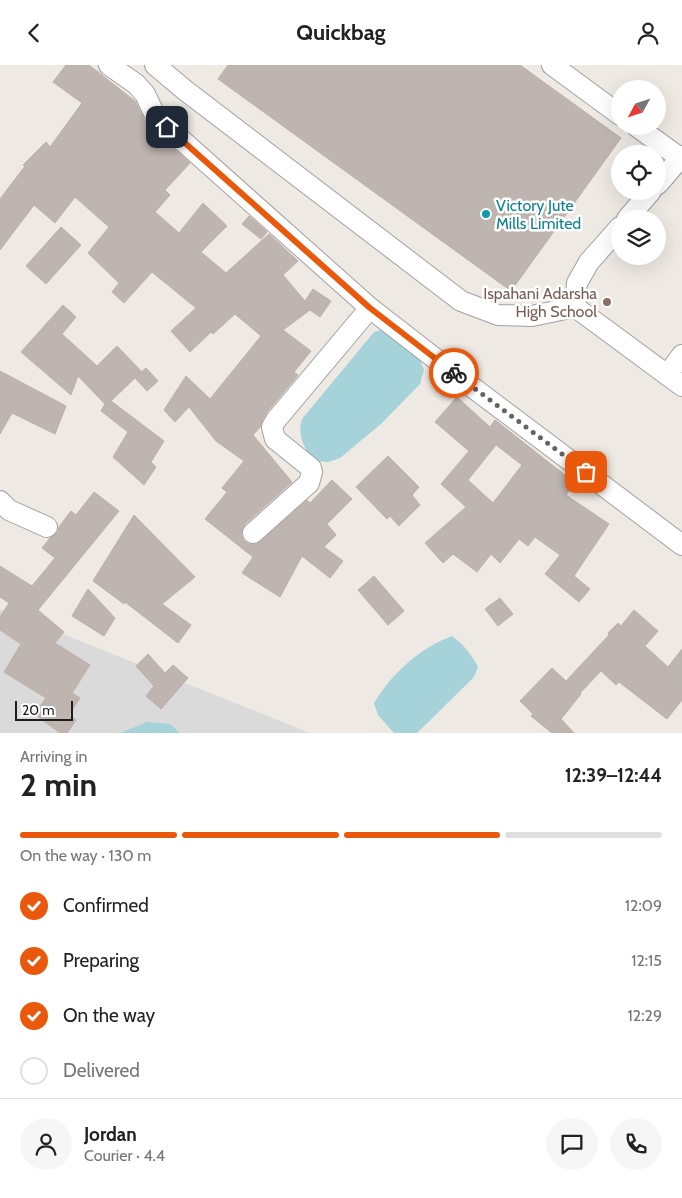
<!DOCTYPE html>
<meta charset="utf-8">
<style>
body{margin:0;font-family:Cabin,sans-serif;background:#f6f6f6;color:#222;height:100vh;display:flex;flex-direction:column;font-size:19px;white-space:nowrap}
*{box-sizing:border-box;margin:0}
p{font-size:16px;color:#767676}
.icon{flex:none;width:28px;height:28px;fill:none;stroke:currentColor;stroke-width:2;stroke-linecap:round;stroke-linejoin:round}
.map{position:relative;height:668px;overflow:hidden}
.details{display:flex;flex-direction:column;background:#fff;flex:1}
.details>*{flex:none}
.needle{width:32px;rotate:230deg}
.tools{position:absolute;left:611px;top:15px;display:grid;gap:10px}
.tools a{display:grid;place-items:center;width:55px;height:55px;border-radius:50%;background:#fff;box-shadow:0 5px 20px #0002;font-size:25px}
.scale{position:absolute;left:15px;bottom:12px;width:58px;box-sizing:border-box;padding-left:5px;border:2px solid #1d1d1d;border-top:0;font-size:14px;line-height:18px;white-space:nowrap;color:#1d1d1d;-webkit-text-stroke:4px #fff;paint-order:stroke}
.pin{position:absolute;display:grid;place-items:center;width:42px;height:42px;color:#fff;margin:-21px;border-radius:10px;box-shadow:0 2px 8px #0006}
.courier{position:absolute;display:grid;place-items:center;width:50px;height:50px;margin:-25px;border:4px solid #ea580c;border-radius:50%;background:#fff;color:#222;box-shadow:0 1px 6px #0007}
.head em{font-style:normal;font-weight:700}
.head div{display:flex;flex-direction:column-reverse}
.head{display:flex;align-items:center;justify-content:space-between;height:85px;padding:0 20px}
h1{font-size:32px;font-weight:700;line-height:38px}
.bar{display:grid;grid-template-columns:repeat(4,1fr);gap:8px 5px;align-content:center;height:60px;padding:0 20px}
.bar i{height:6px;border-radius:4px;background:#e0e0e0}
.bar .on{background:#ea580c}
.bar p{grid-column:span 4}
.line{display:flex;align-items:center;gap:12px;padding:0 20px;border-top:1px solid #e0e0e0}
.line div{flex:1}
.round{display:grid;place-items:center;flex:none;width:52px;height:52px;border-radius:26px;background:#f6f6f6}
ol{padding:0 20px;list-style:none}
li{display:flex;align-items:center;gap:15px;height:55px}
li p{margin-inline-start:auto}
li .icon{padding:5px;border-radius:50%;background:#ea580c;color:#fff;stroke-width:4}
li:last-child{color:#767676}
li i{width:28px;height:28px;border:2px solid #e0e0e0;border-radius:50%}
header{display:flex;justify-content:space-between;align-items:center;height:65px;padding:0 20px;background:#fff;font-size:22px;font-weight:700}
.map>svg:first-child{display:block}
.residential{fill:#dbdada}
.water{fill:#a6d2d9}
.building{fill:#beb5b0;stroke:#bfafa6;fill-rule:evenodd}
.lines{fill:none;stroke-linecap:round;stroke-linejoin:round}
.minor-casing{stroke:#a1a1a1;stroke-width:22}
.minor{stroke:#fff;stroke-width:20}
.done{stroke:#666462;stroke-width:5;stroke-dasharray:0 9}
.route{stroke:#ea580c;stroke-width:6}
.culture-dot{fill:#0f9aa8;stroke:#fff;stroke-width:2}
.education-dot{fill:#8d6e63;stroke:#fff;stroke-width:2}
.labels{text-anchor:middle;stroke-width:5;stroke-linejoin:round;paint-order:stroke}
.culture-label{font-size:16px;fill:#0d838f;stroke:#fff;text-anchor:start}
.education-label{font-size:16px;fill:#785e54;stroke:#fff;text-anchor:end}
</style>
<header><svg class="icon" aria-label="back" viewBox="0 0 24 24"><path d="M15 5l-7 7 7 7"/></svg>Quickbag<svg class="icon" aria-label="person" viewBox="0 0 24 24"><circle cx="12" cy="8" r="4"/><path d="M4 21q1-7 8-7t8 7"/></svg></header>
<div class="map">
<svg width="682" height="668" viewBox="0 0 682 668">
<rect width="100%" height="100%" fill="#eee9e3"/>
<polygon class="residential" points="0,544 310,668 0,668"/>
<g class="water">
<path d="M 385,264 L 418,290 L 424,305 L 420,319 L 382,358 L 340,393 L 328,397 L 314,396 C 304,384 297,369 302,354 L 374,267 Z"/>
<path d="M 452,571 C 464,580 471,589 478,602 L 474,612 L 417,668 L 394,668 L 378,650 L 374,638 C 392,608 420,583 452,571 Z"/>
<polygon points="147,657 170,659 180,668 120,668"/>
</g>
<g class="building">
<polygon points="66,0 89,0 135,36 144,54 158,70 190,98 165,125 170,130 155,147 179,168 203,138 227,161 201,187 226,208 269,169 298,196 283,210 305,236 313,224 331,236 320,252 310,245 283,265 311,286 294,307 298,310 267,347 262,356 261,361 253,370 292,417 245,459 242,464 241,470 244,476 249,479 255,480 260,477 307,435 310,438 332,415 352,434 327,459 336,470 324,482 343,496 330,513 302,491 280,532 242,508 253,492 205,454 227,427 222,423 244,396 216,376 189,342 175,357 164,345 186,311 210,334 261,271 235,249 213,269 211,267 190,287 171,266 196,243 152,207 124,238 112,227 119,218 88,188 109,162 75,132 55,158 34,140 0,185 0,134 25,101 23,100 46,77 50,82 82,38 53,17"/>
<polygon points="228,0 520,0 621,73 511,226 218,14"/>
<polygon points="249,151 267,167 261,174 242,159"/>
<polygon points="61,162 81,180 46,219 26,201"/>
<polygon points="63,240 76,252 62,269 97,301 117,281 142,307 138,310 146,303 158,316 147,326 135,313 111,336 164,376 151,397 156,402 144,420 113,392 128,367 101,346 105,339 78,311 71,330 21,287"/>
<polygon points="0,306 66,341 55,369 12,348 0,369"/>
<path d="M 457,332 L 490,362 L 495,355 L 575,418 L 566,430 L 609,459 L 574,511 L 590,524 L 579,537 L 545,509 L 560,490 L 535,472 L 528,481 L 519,474 L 500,498 L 491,489 L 477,507 L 453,489 L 443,498 L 425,478 L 466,442 L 441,419 L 469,386 L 435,357 ZM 496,380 L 522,400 L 493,438 L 468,415 Z"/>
<polygon points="388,391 419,422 412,430 420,440 399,461 390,451 387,454 356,422"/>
<polygon points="94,427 119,446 38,545 64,567 55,578 90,600 72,628 80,633 69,650 76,655 67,668 60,668 34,649 46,633 4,607 21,579 0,565 0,552 9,538 0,532 0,501 32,521 55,493 42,483 50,473 58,467 59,462 71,446 76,450"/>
<polygon points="134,450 195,512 162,539 191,560 178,578 125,537 124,539 93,516"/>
<polygon points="374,511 404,546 388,560 358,525"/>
<polygon points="88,524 115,553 104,571 72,551"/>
<polygon points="500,533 513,549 498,561 485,544"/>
<polygon points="634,545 658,566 645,581 668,602 682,584 682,635 667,654 619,617 616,620 601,606 580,628 581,629 561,654 574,668 552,668 531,651 533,649 520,636 552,603 566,616 609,570 608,568 618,558 621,561"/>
<polygon points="148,589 165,608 173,600 188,613 161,644 146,631 154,621 136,601"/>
</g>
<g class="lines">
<g class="minor-casing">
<g id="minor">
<polyline points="109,0 136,19 145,29 153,46 167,62 370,243 464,316 682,480"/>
<polyline points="155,0 186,26 461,236 498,250 532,251 575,242 682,321"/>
<polyline points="552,0 620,50"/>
<polyline points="636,61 680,93"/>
<polyline points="658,119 682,91"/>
<polyline points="627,154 651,126"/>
<polyline points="575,242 577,218 589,197 620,162"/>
<polyline points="667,310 682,290"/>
<polyline points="0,436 9,445 47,462"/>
<polyline points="253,468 309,418 312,407 311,403 275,374 272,362 276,355 370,243"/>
</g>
</g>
<use href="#minor" class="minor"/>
</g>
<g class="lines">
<polyline class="done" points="454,308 586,407"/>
<polyline class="route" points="167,62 370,243 454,308"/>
</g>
<circle class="culture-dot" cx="486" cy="149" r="5"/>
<circle class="education-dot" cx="607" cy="237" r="5"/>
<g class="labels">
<g class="culture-label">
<text x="496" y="146">Victory Jute<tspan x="496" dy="18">Mills Limited</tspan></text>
</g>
<g class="education-label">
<text x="597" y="234">Ispahani Adarsha<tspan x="597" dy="18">High School</tspan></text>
</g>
</g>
</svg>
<div class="tools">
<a><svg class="needle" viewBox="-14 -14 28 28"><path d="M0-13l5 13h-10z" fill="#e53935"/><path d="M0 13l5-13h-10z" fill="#767676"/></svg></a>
<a><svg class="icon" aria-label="locate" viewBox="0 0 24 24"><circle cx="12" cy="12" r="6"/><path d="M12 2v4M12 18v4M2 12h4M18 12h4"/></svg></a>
<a><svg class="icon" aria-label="layers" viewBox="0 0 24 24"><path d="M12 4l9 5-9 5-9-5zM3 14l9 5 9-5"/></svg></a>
</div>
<div class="scale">20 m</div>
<div class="pin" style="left:586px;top:407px;background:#ea580c"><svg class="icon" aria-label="bag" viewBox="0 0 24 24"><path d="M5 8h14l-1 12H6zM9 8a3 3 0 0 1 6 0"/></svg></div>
<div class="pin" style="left:167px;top:62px;background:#1f2937"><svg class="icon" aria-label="home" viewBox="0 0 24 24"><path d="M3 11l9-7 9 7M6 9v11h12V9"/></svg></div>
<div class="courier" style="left:454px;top:308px"><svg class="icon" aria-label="bike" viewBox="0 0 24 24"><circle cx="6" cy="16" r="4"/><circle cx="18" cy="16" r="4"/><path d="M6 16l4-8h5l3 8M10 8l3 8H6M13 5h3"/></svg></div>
</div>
<section class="details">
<div class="head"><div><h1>2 min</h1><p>Arriving in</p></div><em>12:39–12:44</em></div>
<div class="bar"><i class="on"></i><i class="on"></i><i class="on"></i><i></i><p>On the way · 130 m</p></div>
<ol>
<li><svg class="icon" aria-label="check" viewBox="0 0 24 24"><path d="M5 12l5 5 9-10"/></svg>Confirmed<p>12:09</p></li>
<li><svg class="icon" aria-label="check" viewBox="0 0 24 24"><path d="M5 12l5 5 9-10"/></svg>Preparing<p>12:15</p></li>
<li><svg class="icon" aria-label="check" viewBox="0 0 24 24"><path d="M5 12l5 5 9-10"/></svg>On the way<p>12:29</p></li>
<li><i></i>Delivered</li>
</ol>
<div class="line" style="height:90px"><a class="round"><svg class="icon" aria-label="person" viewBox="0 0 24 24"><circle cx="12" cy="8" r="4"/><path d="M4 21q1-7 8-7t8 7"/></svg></a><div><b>Jordan</b><p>Courier · 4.4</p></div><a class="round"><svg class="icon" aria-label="chat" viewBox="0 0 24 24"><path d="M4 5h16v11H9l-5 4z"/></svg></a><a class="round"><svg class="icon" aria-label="phone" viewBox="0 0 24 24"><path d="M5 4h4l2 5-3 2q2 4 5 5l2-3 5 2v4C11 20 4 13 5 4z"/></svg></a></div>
</section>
